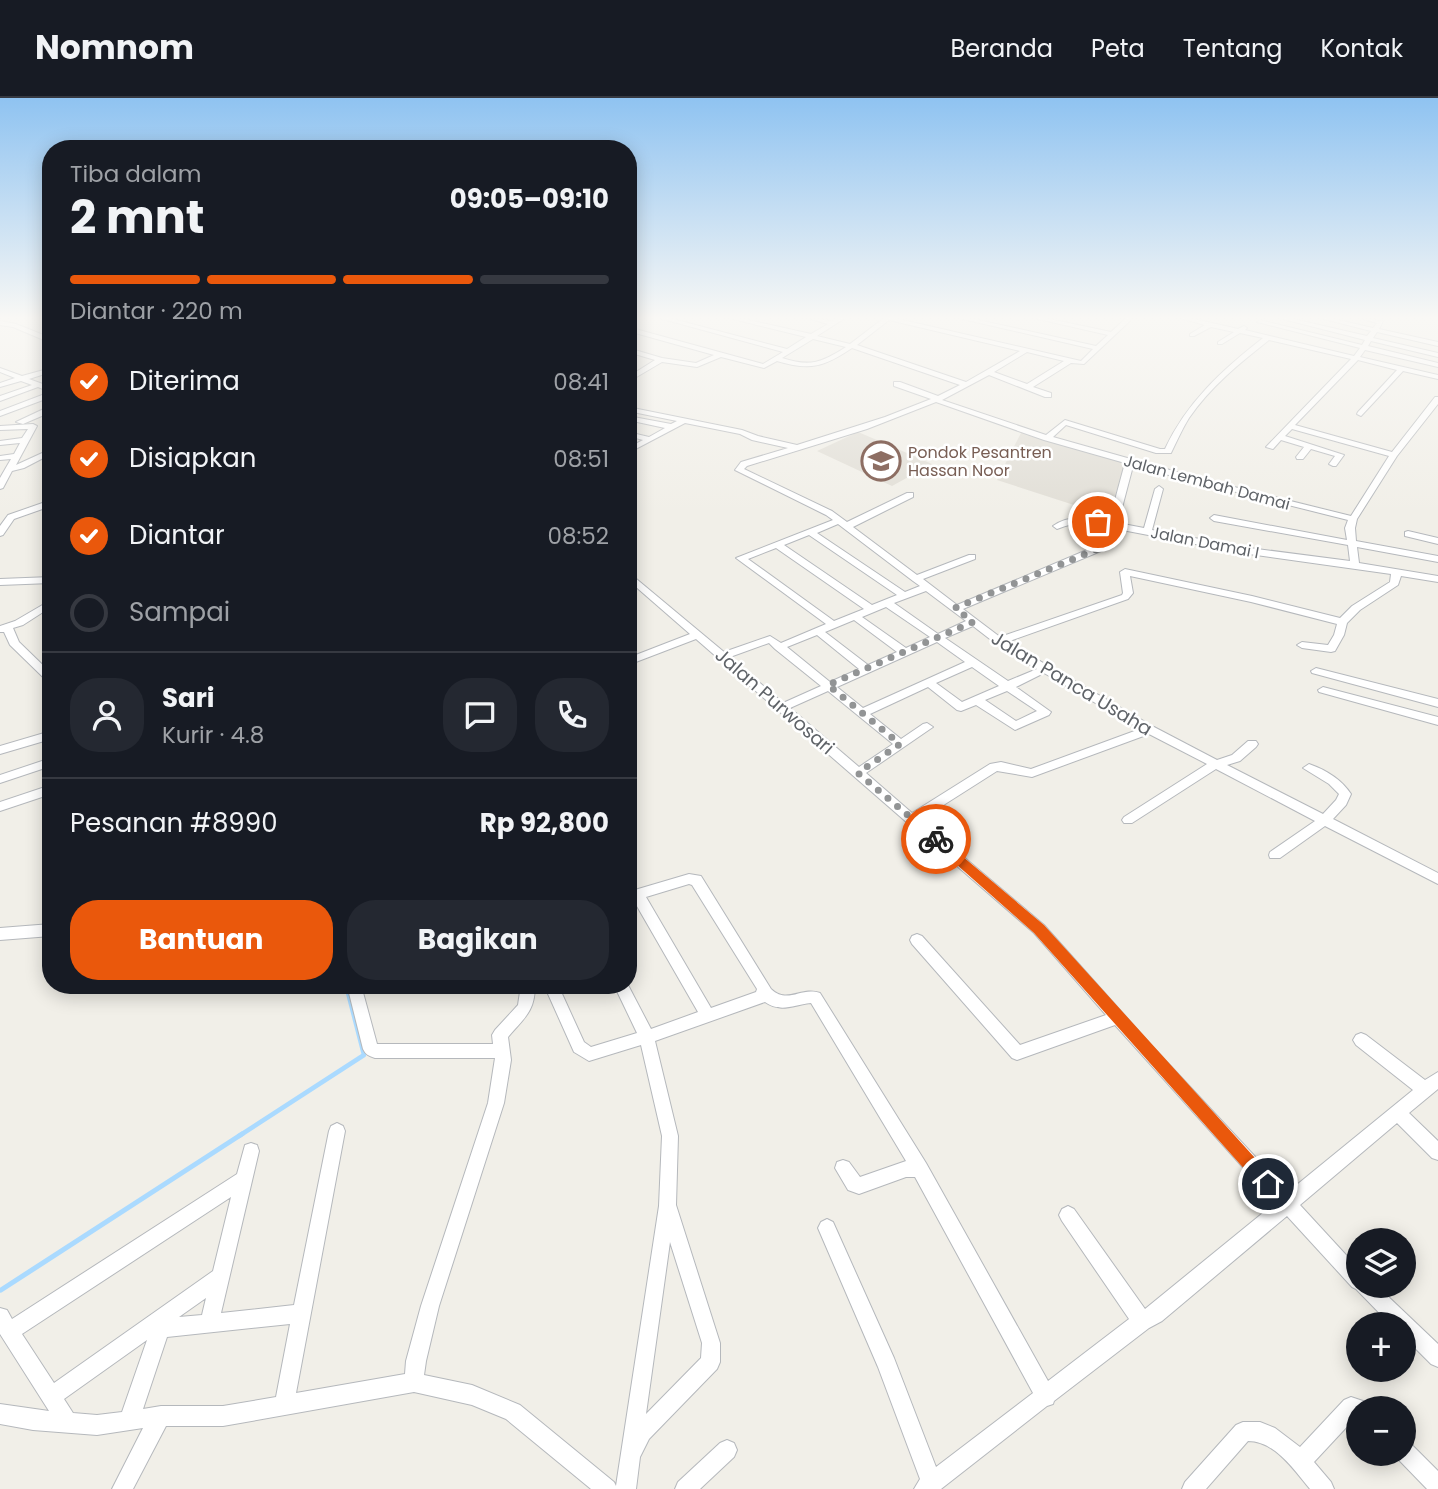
<!DOCTYPE html>
<html lang="id">
<meta charset="utf-8">
<style>
body{margin:0;font-family:Poppins,sans-serif;background:#242831;color:#f1f3f6;height:100vh;display:flex;flex-direction:column;font-size:26px;white-space:nowrap}
*{box-sizing:border-box;margin:0}
p{font-size:23px;color:#9ea1a6}
.icon{flex:none;width:38px;height:38px;fill:none;stroke:currentColor;stroke-width:2;stroke-linecap:round;stroke-linejoin:round}
.map{position:relative;flex:1;overflow:hidden}
.panel{position:absolute;left:42px;top:42px;width:595px;height:854px;display:flex;flex-direction:column;background:#171b24;border-radius:28px;box-shadow:0 4px 18px #0003}
.panel>*{flex:none}
.controls{position:absolute;left:1346px;top:1130px;display:grid;gap:14px}
.controls a{display:grid;place-items:center;width:70px;height:70px;border-radius:50%;background:#171b24;box-shadow:0 4px 18px #0003;font-size:35px}
.pin{position:absolute;display:grid;place-items:center;width:60px;height:60px;color:#fff;margin:-30px;border:4px solid #fff;border-radius:50%;box-shadow:0 2px 7px #0007}
.courier{position:absolute;display:grid;place-items:center;width:70px;height:70px;margin:-35px;border:5px solid #ea580c;border-radius:50%;background:#fff;color:#222;box-shadow:0 2px 9px #0007}
.overview em{font-style:normal;font-weight:700}
.overview div{display:flex;flex-direction:column-reverse}
.overview{display:flex;align-items:center;justify-content:space-between;height:119px;padding:0 28px}
h1{font-size:46px;font-weight:700;line-height:52px}
.bar{display:grid;grid-template-columns:repeat(4,1fr);gap:10px 7px;align-content:center;height:84px;padding:0 28px}
.bar i{height:9px;border-radius:5px;background:#363941}
.bar .current{background:#ea580c}
.bar p{grid-column:span 4}
.line{display:flex;align-items:center;gap:18px;padding:0 28px;border-top:2px solid #363941}
.line div{flex:1}
.round{display:grid;place-items:center;flex:none;width:74px;height:74px;border-radius:28px;background:#242831}
ol{padding:0 28px;list-style:none}
li{display:flex;align-items:center;gap:21px;height:77px}
li p{margin-inline-start:auto}
li .icon{padding:7px;border-radius:50%;background:#ea580c;color:#fff;stroke-width:4}
li:last-child{color:#9ea1a6}
li i{width:38px;height:38px;border:4px solid #363941;border-radius:50%}
.cta{display:flex;gap:14px;margin-top:auto;padding:14px 28px}
.cta a{flex:1;height:80px;border-radius:28px;background:#ea580c;color:#fff;font-size:28px;font-weight:700;line-height:80px;text-align:center}
.cta a+a{background:#242831;color:#f1f3f6}
header{display:flex;align-items:center;gap:42px;box-sizing:border-box;height:98px;padding:0 35px;background:#171b24;border-bottom:2px solid #363941}
header strong{font-size:33px}
nav{display:flex;gap:38px;margin-inline-start:auto;font-size:24px}
.map>svg:first-child{display:block}
.education{fill:#e1ded6}
.lines{fill:none;stroke-linecap:round;stroke-linejoin:round}
.stream-far1{stroke:#aadaff;stroke-width:4.5}
.stream{stroke:#aadaff;stroke-width:5}
.minor-casing{stroke:#b5b8bc;stroke-width:2}
.minor{fill:#fff;fill-rule:evenodd}
.route{fill:#ea580c}
.done{stroke:#929495;stroke-width:7;stroke-dasharray:0 12.6}
.labels{text-anchor:middle;stroke-width:5;stroke-linejoin:round;paint-order:stroke}
.far-education-label{font-size:16px;fill:#785e54;stroke:#fff;text-anchor:start}
.far-street-label{font-size:16px;fill:#5f6368;stroke:#fff}
.street-label{font-size:19px;fill:#5f6368;stroke:#fff}
</style>
<header>
<strong>Nomnom</strong>
<nav><a>Beranda</a><a>Peta</a><a>Tentang</a><a>Kontak</a></nav>
</header>
<div class="map">
<svg width="1438" height="1391" viewBox="0 0 1438 1391">
<rect width="100%" height="100%" fill="#f1efe8"/>
<g class="education">
<polygon points="1022,333 1126,365 1108,418 997,382"/>
<polygon points="858,334 884,345 932,366 892,388 817,353"/>
</g>
<g class="lines">
<polyline class="stream-far1" points="239,1038 364,957 346,887"/>
<polyline class="stream" points="1,1192 242,1036"/>
<g class="minor-casing">
<g id="minor">
<polygon points="628,220 635,220 628,223"/>
<path d="M 659,220 L 669,220 L 787,251 L 806,239 L 729,220 L 739,220 L 811,236 L 828,226 L 807,220 L 833,223 L 838,220 L 845,220 L 817,238 L 850,246 L 884,220 L 894,220 L 1081,263 L 1093,251 L 958,220 L 969,220 L 1096,248 L 1108,237 L 1034,220 L 1045,220 L 1111,234 L 1126,220 L 1133,220 L 1084,266 L 1071,265 L 1033,289 L 1051,295 L 1051,299 L 1045,299 L 989,277 L 942,302 L 1046,337 L 1065,322 L 1160,351 L 1165,351 C 1187,304 1222,272 1263,240 L 1240,235 L 1222,246 L 1218,246 L 1218,244 L 1234,234 L 1211,229 L 1194,238 L 1190,238 L 1190,236 L 1205,227 L 1180,220 L 1190,220 L 1238,231 L 1244,228 L 1247,230 L 1245,232 L 1354,258 L 1360,250 L 1257,224 L 1260,222 L 1362,247 L 1365,242 L 1279,220 L 1289,220 L 1367,238 L 1371,233 L 1320,220 L 1330,220 L 1373,230 L 1377,225 L 1360,220 L 1383,223 L 1379,231 L 1438,244 L 1438,248 L 1377,234 L 1373,240 L 1438,255 L 1438,259 L 1371,243 L 1368,248 L 1438,265 L 1438,269 L 1365,252 L 1360,259 L 1438,277 L 1438,281 L 1403,273 L 1361,318 L 1357,316 L 1358,314 L 1397,272 L 1358,262 L 1295,327 L 1392,354 L 1435,299 L 1438,299 L 1438,306 L 1397,358 L 1357,421 L 1355,430 L 1356,443 L 1438,458 L 1438,464 L 1357,449 L 1359,465 L 1438,478 L 1438,484 L 1401,478 L 1398,487 L 1360,512 L 1347,525 L 1344,537 L 1335,553 L 1331,554 L 1302,550 L 1297,547 L 1302,544 L 1328,547 L 1334,537 L 1337,526 L 1251,504 L 1130,478 L 1133,495 L 1128,501 L 1007,544 L 1154,629 L 1217,662 L 1232,657 L 1248,643 L 1256,643 L 1258,646 L 1256,649 L 1240,663 L 1227,667 L 1323,716 L 1336,702 L 1339,696 L 1329,686 L 1303,670 L 1309,666 C 1326,672 1341,681 1351,696 L 1346,707 L 1333,721 L 1438,775 L 1438,786 L 1325,728 L 1280,760 L 1270,760 L 1269,757 L 1270,754 L 1315,723 L 1216,671 L 1132,725 L 1124,725 L 1122,722 L 1124,719 L 1207,666 L 1149,636 L 1032,679 L 997,673 L 920,722 L 1044,827 L 1152,948 L 1288,1094 L 1413,992 L 1356,947 L 1353,942 L 1356,937 L 1361,935 L 1366,937 L 1425,982 L 1438,974 L 1438,991 L 1409,1015 L 1438,1043 L 1438,1062 L 1432,1060 L 1397,1025 L 1300,1107 L 1358,1170 L 1358,1188 L 1377,1188 L 1438,1246 L 1438,1269 L 1431,1266 L 1404,1239 L 1404,1227 L 1391,1227 L 1356,1191 L 1352,1189 L 1287,1118 L 1162,1223 L 1149,1230 L 1054,1303 L 1053,1306 L 1047,1308 L 941,1391 L 914,1391 L 920,1381 L 878,1269 L 818,1130 L 821,1124 L 827,1121 L 833,1124 L 894,1260 L 936,1369 L 1033,1295 L 915,1079 L 906,1079 L 859,1096 L 848,1092 L 835,1070 L 837,1064 L 843,1062 L 849,1064 L 860,1079 L 906,1063 L 811,905 C 793,907 781,915 765,904 L 655,943 L 678,1038 L 676,1107 L 720,1245 L 720,1264 L 717,1271 L 649,1341 L 640,1359 L 636,1391 L 591,1391 L 506,1321 L 472,1307 L 414,1294 L 223,1328 L 166,1328 L 133,1391 L 112,1391 L 143,1330 L 97,1337 L 33,1332 L 0,1326 L 0,1306 L 49,1313 L 0,1236 L 0,1210 L 7,1212 L 12,1221 L 237,1076 L 245,1047 L 251,1045 L 257,1047 L 259,1053 L 221,1215 L 294,1207 L 329,1033 L 331,1028 L 337,1025 L 343,1028 L 345,1033 L 296,1295 L 405,1276 L 406,1263 L 421,1208 L 488,1005 L 495,960 L 375,960 C 369,958 366,957 363,951 L 347,887 L 361,887 L 377,946 L 493,946 L 492,937 L 495,932 L 518,907 L 521,887 L 535,887 C 535,914 524,920 508,939 L 511,962 L 504,1005 L 439,1208 L 426,1263 L 424,1277 L 472,1287 L 520,1307 L 614,1384 L 616,1388 L 659,1108 L 662,1038 L 641,947 L 589,963 L 574,954 L 544,887 L 558,887 L 584,944 L 591,949 L 637,935 L 614,887 L 628,887 L 651,931 L 698,914 L 634,803 L 628,804 L 628,794 L 689,776 L 701,778 L 771,891 C 788,907 801,888 820,895 L 926,1065 L 1048,1283 L 1129,1221 L 1062,1123 L 1059,1117 L 1062,1111 L 1068,1108 L 1074,1111 L 1145,1211 L 1275,1105 L 1115,927 L 1017,962 L 1012,960 L 912,846 L 910,842 L 912,838 L 917,836 L 922,838 L 1020,947 L 1106,917 L 1034,835 L 696,541 L 628,567 L 628,560 L 690,536 L 628,482 L 628,474 L 724,554 L 770,538 L 781,545 L 826,526 L 736,460 L 833,422 L 826,417 L 735,372 L 741,364 L 788,350 L 752,342 L 740,336 L 685,325 L 628,355 L 628,350 L 643,342 L 628,338 L 628,334 L 649,339 L 665,330 L 628,322 L 628,318 L 671,326 L 677,323 L 628,313 L 628,309 L 742,332 L 758,338 L 797,347 L 885,319 L 931,301 L 894,288 L 894,284 L 900,284 L 938,298 L 960,287 L 852,250 C 824,269 810,273 777,263 L 764,270 L 721,259 L 697,269 L 662,264 L 628,284 L 628,279 L 655,262 L 628,254 L 628,250 L 662,260 L 696,265 L 714,257 L 628,233 L 628,229 L 763,266 L 783,254 ZM 889,222 L 1020,253 L 966,284 L 857,247 ZM 813,241 L 846,249 C 821,265 810,269 782,260 ZM 1269,242 L 1351,261 L 1266,349 L 1273,351 L 1281,342 L 1304,349 L 1296,359 L 1297,361 L 1303,361 L 1311,351 L 1335,358 L 1329,366 L 1333,368 L 1336,368 L 1344,357 L 1285,338 L 1292,331 L 1389,358 L 1351,418 L 1198,380 L 1053,339 L 1066,327 L 1156,355 L 1171,355 C 1177,343 1182,331 1189,320 C 1210,289 1240,265 1269,242 ZM 1027,254 L 1064,263 L 1027,286 L 994,274 ZM 936,304 L 1044,342 L 1125,365 L 1109,424 C 1089,420 1070,416 1053,428 L 1057,431 C 1079,423 1085,424 1108,429 L 1101,446 L 957,507 L 923,481 L 975,461 L 975,457 L 969,457 L 917,477 L 853,429 L 913,399 L 913,395 L 907,395 L 847,424 L 832,413 L 744,371 L 747,368 L 867,331 ZM 1133,368 L 1348,422 L 1345,430 L 1347,442 L 1214,417 L 1210,420 L 1214,423 L 1348,447 L 1350,463 L 1242,449 L 1152,432 L 1163,391 L 1159,388 L 1155,391 L 1144,430 L 1118,425 ZM 838,426 L 913,483 L 920,488 L 905,494 L 817,435 ZM 1117,431 L 1242,455 L 1391,476 L 1390,484 L 1352,508 L 1340,520 L 1252,498 L 1125,471 L 1120,474 L 1123,495 L 1122,497 L 1000,539 L 963,511 L 1108,450 ZM 809,437 L 897,497 L 872,507 L 784,447 ZM 776,450 L 864,511 L 834,523 L 748,461 ZM 926,493 L 966,523 L 938,536 L 894,505 ZM 886,509 L 930,539 L 906,550 L 862,519 ZM 854,522 L 897,554 L 868,567 L 825,534 ZM 973,528 L 995,545 L 1037,571 L 1008,583 L 945,540 ZM 817,537 L 859,571 L 830,584 L 787,549 ZM 937,544 L 965,564 L 863,610 L 837,589 ZM 769,545 L 775,551 L 821,588 L 783,605 L 730,559 ZM 972,569 L 999,588 L 962,604 L 936,585 ZM 1044,575 L 1140,631 L 1031,671 L 1001,664 L 990,666 L 912,715 L 866,675 L 933,629 L 927,625 L 923,626 L 901,641 L 870,616 L 928,589 L 957,612 L 961,613 L 976,607 L 1015,632 L 1049,617 L 1051,614 L 1016,589 ZM 828,593 L 893,646 L 859,669 L 790,610 ZM 1007,593 L 1037,613 L 1016,623 L 985,602 ZM 689,786 L 692,787 L 757,891 L 756,894 L 711,910 L 646,799 ZM 231,1099 L 213,1173 L 54,1285 L 22,1236 ZM 670,1144 L 702,1245 L 701,1260 L 646,1316 ZM 206,1200 L 202,1217 L 179,1219 ZM 290,1226 L 276,1299 L 223,1308 L 161,1308 L 143,1311 L 167,1239 ZM 147,1242 L 122,1314 L 97,1317 L 73,1315 L 64,1301 Z"/>
<polygon points="0,223 16,226 51,240 51,245 13,229 0,227"/>
<polygon points="0,270 22,278 51,270 51,274 29,281 51,289 51,299 0,318 0,313 50,294 38,289 0,303 0,298 32,287 21,283 0,289 0,285 15,280 0,274"/>
<polygon points="48,309 51,309 51,314 23,326 16,324"/>
<polygon points="33,326 37,328 16,367 51,351 51,356 24,370 12,373 3,390 0,391 0,380 11,361 0,362 0,358 14,356 20,345 0,347 0,343 22,340 28,331 0,332 0,328"/>
<polygon points="51,402 51,408 14,421 3,437 0,438 0,428 8,417"/>
<polygon points="1408,433 1438,440 1438,446 1405,438 1405,434"/>
<polygon points="51,479 51,485 0,487 0,481"/>
<polygon points="51,502 51,509 23,527 13,530 19,544 51,575 51,584 47,583 10,547 4,534 0,534 0,528 15,523"/>
<polygon points="1316,570 1438,601 1438,609 1312,575 1311,573"/>
<polygon points="1323,589 1438,619 1438,627 1319,594 1318,592"/>
<polygon points="51,633 51,641 0,656 0,648"/>
<polygon points="51,660 51,668 0,685 0,677"/>
<polygon points="51,687 51,696 0,713 0,704"/>
<polygon points="51,826 51,838 0,842 0,830"/>
<path d="M 1351,1299 L 1366,1304 L 1369,1311 L 1358,1311 L 1358,1321 L 1355,1320 L 1314,1364 L 1331,1384 L 1334,1391 L 1310,1391 C 1294,1372 1275,1343 1248,1343 L 1206,1391 L 1182,1391 L 1185,1384 L 1236,1327 L 1243,1324 L 1260,1324 L 1275,1330 L 1300,1349 L 1344,1302 Z"/>
<polygon points="727,1342 734,1345 737,1352 734,1359 700,1391 675,1391 678,1384 720,1345"/>
<polygon points="1404,1343 1411,1346 1438,1373 1438,1391 1427,1391 1397,1360 1395,1356 1404,1356"/>
</g>
</g>
<use href="#minor" class="minor"/>
</g>
<linearGradient id="sky" x2="0" y2="1"><stop stop-color="#8fc3f1"/><stop offset="0.53" stop-color="#f9f8f5"/><stop offset="1" stop-color="#f9f8f5" stop-opacity="0"/></linearGradient>
<rect width="1438" height="415" fill="url(#sky)"/>
<polygon class="route" points="936,736 1044,827 1274,1081 1276,1086 1274,1092 1268,1094 1263,1092 1034,835 931,744 931,738"/>
<g class="lines">
<polyline class="done" points="936,741 858,675 900,646 828,587 973,524 955,510 1105,448 1110,438 1111,426 1098,424"/>
</g>
<defs>
<g id="school-ring" transform="scale(2.0125)"><circle r="9.5" fill="#fff" stroke="#8d6e63" stroke-width="1.5"/><path d="M0-5L7-2L0 1L-7-2ZM-4 1L0 2.5L4 1V4Q0 6-4 4Z" fill="#8d6e63"/></g>
</defs>
<g fill-rule="evenodd">
<use href="#school-ring" x="881" y="363"/>
</g>
<g class="labels">
<g class="far-education-label">
<text x="908" y="360">Pondok Pesantren<tspan x="908" dy="18">Hassan Noor</tspan></text>
</g>
<g class="far-street-label">
<text transform="translate(1207 384) rotate(15)" y="6">Jalan Lembah Damai</text>
<text transform="translate(1205 444) rotate(11)" y="6">Jalan Damai I</text>
</g>
<g class="street-label">
<text transform="translate(1072 585) rotate(31)" y="7">Jalan Panca Usaha</text>
<text transform="translate(775 603) rotate(41)" y="7">Jalan Purwosari</text>
</g>
</g>
</svg>
<div class="controls">
<a><svg class="icon" aria-label="layers" viewBox="0 0 24 24"><path d="M12 4l9 5-9 5-9-5zM3 14l9 5 9-5"/></svg></a>
<a>+</a>
<a>−</a>
</div>
<div class="pin" style="left:1098px;top:424px;background:#ea580c"><svg class="icon" aria-label="bag" viewBox="0 0 24 24"><path d="M5 8h14l-1 12H6zM9 8a3 3 0 0 1 6 0"/></svg></div>
<div class="pin" style="left:1268px;top:1086px;background:#1f2937"><svg class="icon" aria-label="home" viewBox="0 0 24 24"><path d="M3 11l9-7 9 7M6 9v11h12V9"/></svg></div>
<div class="courier" style="left:936px;top:741px"><svg class="icon" aria-label="bike" viewBox="0 0 24 24"><circle cx="6" cy="16" r="4"/><circle cx="18" cy="16" r="4"/><path d="M6 16l4-8h5l3 8M10 8l3 8H6M13 5h3"/></svg></div>
<section class="panel">
<div class="overview"><div><h1>2 mnt</h1><p>Tiba dalam</p></div><em>09:05–09:10</em></div>
<div class="bar"><i class="current"></i><i class="current"></i><i class="current"></i><i></i><p>Diantar · 220 m</p></div>
<ol>
<li><svg class="icon" aria-label="check" viewBox="0 0 24 24"><path d="M5 12l5 5 9-10"/></svg>Diterima<p>08:41</p></li>
<li><svg class="icon" aria-label="check" viewBox="0 0 24 24"><path d="M5 12l5 5 9-10"/></svg>Disiapkan<p>08:51</p></li>
<li><svg class="icon" aria-label="check" viewBox="0 0 24 24"><path d="M5 12l5 5 9-10"/></svg>Diantar<p>08:52</p></li>
<li><i></i>Sampai</li>
</ol>
<div class="line" style="height:126px"><a class="round"><svg class="icon" aria-label="person" viewBox="0 0 24 24"><circle cx="12" cy="8" r="4"/><path d="M4 21q1-7 8-7t8 7"/></svg></a><div><b>Sari</b><p>Kurir · 4.8</p></div><a class="round"><svg class="icon" aria-label="chat" viewBox="0 0 24 24"><path d="M4 5h16v11H9l-5 4z"/></svg></a><a class="round"><svg class="icon" aria-label="phone" viewBox="0 0 24 24"><path d="M5 4h4l2 5-3 2q2 4 5 5l2-3 5 2v4C11 20 4 13 5 4z"/></svg></a></div>
<div class="line" style="height:91px"><div>Pesanan #8990</div><b>Rp 92,800</b></div>
<div class="cta"><a>Bantuan</a><a>Bagikan</a></div>
</section>
</div>
